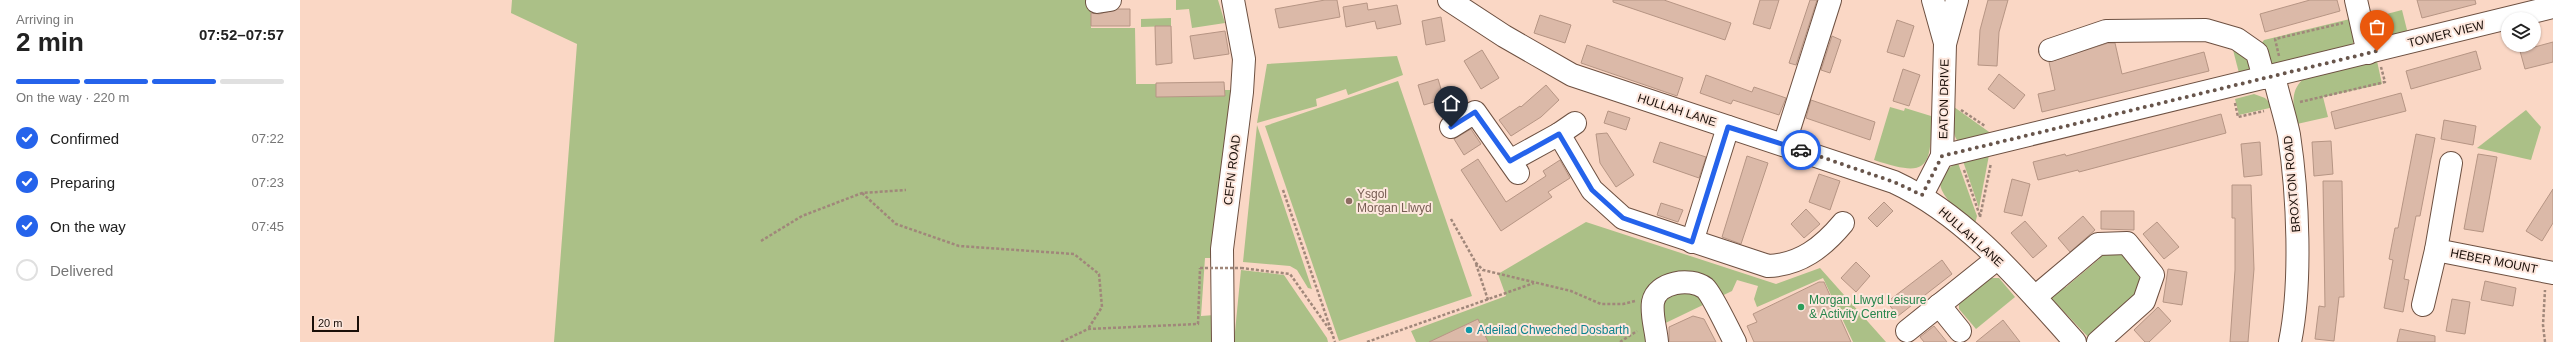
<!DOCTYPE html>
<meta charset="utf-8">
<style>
body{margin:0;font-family:Helvetica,sans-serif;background:#f6f6f6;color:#222;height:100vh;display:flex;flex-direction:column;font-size:15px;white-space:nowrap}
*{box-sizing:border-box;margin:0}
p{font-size:13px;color:#767676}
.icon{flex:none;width:22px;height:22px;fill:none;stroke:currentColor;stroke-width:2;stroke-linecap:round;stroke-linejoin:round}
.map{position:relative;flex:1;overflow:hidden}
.panel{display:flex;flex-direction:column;background:#fff;width:300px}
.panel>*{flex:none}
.fabs{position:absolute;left:2201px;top:12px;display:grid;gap:8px}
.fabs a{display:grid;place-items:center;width:40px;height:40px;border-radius:50%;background:#fff;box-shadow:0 1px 3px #0004;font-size:20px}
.scale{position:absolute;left:12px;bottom:10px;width:47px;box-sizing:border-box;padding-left:4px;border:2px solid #1a0f09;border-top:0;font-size:11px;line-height:14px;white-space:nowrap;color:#1a0f09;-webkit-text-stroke:3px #fde7dd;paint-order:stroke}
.pin{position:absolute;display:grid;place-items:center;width:34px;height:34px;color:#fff;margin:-41px -17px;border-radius:50% 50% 50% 0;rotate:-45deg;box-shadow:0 0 4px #0007}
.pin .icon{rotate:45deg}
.courier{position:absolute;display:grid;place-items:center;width:40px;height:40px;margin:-20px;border:3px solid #2563eb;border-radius:50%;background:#fff;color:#222;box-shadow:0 1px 5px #0007}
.summary em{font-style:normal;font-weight:700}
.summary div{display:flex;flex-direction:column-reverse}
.summary{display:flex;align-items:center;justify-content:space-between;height:68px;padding:0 16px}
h1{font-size:26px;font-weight:700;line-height:30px}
.bar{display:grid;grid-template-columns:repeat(4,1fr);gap:6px 4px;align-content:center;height:48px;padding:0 16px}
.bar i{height:5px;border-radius:3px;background:#e0e0e0}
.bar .selected{background:#2563eb}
.bar p{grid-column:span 4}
ol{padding:0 16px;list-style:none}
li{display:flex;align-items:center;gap:12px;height:44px}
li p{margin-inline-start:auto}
li .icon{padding:4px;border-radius:50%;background:#2563eb;color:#fff;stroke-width:4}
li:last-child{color:#767676}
li i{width:22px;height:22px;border:2px solid #e0e0e0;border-radius:50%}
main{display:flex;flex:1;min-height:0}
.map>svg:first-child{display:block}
.green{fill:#abc087}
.building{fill:#dbb9a8;stroke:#b69584}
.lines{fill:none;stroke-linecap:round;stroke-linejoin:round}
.minor-casing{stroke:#6d5041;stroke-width:24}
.path{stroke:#a0877a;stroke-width:2.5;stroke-dasharray:3 2;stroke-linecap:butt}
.minor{stroke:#fff;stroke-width:22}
.path-bridge{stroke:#a0877a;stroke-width:2.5;stroke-dasharray:3 2;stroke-linecap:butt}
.done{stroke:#68554b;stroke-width:4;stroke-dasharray:0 7.2}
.route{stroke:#2563eb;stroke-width:5}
.education-dot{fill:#8d6e63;stroke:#fde7dd;stroke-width:1.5}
.leisure-dot{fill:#2e9e5b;stroke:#fde7dd;stroke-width:1.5}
.culture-dot{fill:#0f9aa8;stroke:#fde7dd;stroke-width:1.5}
.labels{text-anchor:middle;stroke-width:4;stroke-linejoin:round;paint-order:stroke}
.street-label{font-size:12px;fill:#1a0f09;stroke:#fde7dd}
.education-label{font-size:12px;fill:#785e54;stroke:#fde7dd;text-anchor:start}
.leisure-label{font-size:12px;fill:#27864d;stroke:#fde7dd;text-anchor:start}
.culture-label{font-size:12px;fill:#0d838f;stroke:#fde7dd;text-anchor:start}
</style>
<main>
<section class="panel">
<div class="summary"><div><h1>2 min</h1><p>Arriving in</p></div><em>07:52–07:57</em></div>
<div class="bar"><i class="selected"></i><i class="selected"></i><i class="selected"></i><i></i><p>On the way · 220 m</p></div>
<ol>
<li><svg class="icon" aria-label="check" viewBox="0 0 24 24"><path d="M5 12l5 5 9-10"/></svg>Confirmed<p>07:22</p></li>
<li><svg class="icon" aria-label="check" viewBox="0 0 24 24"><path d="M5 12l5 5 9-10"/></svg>Preparing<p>07:23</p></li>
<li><svg class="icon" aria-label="check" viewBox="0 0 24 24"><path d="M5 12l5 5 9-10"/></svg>On the way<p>07:45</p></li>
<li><i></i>Delivered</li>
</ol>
</section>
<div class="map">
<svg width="2253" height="342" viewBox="0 0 2253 342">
<rect width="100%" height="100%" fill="#fad7c5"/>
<g class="green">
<polygon points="212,0 787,0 791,9 791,28 835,28 836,84 856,84 856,97 924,96 925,90 931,90 934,95 912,258 905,258 901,316 915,315 916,342 254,342 277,44 211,13"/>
<polygon points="876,0 918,0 925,23 892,28 889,9 876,10"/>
<polygon points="2102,10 2108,34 2093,38 2077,30 2075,17"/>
<polygon points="871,18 871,26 841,27 841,19"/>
<polygon points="2054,18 2055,39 2050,49 1971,69 1961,44 1964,40"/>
<polygon points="1938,44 1960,72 1940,77 1932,46"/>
<polygon points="1097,56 1103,75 1048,95 1046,89 1016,99 1017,106 957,123 967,64"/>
<path d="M 2077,61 L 2082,84 L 2023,97 L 2028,117 L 1997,124 C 1993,106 1989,89 2006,77 Z"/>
<polygon points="1098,81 1172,296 1039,341 965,126"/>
<polygon points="1954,94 1965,98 1974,107 1939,115 1935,99"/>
<path d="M 1590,107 L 1604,111 L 1605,108 L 1631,116 C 1632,171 1626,177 1574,160 Z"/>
<path d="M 1654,107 L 1699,139 L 1661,144 C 1650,136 1654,120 1654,107 Z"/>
<polygon points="2226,110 2241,127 2231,160 2177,148"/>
<polygon points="957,125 1012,289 1008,288 997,270 990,266 943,262"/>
<polygon points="1689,155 1679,208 1663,161"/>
<path d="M 1658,163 L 1677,216 L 1675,224 C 1657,209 1617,181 1658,163 Z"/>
<polygon points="1286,222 1476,284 1520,268 1586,342 1553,342 1523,278 1457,307 1454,299 1458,286 1437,280 1432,291 1351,330 1352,342 1116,342 1111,331 1206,296 1198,274"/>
<polygon points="1817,249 1845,275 1834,296 1801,324 1801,332 1790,339 1751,298 1761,288 1766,287 1799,259 1800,251"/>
<polygon points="941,270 984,275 1027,338 1028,342 934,342"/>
<polygon points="1691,278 1699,278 1715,297 1676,329 1659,309 1659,301"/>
</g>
<g class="building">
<polygon points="1025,0 1037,0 1040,17 979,28 975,9"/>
<polygon points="1313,0 1364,0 1431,23 1425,40 1313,2"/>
<polygon points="1460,0 1479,0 1470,29 1453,24"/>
<polygon points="1510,0 1517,0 1496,65 1489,63"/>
<polygon points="1688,0 1708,0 1699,32 1697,66 1678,65 1680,30"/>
<polygon points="2010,0 2037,0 2040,11 1965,32 1960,14"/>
<polygon points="2117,0 2175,0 2176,4 2122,18"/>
<polygon points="1067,3 1068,10 1097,5 1101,24 1077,29 1075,21 1046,27 1043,7"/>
<polygon points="818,9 830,9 830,26 791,26 791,13 799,14"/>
<polygon points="1240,15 1271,25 1265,43 1234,33"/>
<polygon points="1141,17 1145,41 1126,45 1122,21"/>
<polygon points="1597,20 1614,26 1604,57 1587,52"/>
<polygon points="855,26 871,26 872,63 856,65"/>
<polygon points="925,31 929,54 894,59 890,36"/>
<polygon points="1532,36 1541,40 1530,73 1521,70"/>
<polygon points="2253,42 2253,62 2225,69 2220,51"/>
<polygon points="1808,43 1815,43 1822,74 1904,52 1909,71 1742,112 1738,94 1755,90 1749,62"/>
<polygon points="1287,45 1383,78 1377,96 1281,63"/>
<polygon points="1182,50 1199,78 1181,89 1164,61"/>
<polygon points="2176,51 2181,69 2111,89 2106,71"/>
<polygon points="1603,69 1620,75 1609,106 1593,101"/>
<polygon points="1699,74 1725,95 1714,109 1688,89"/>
<polygon points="1406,75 1452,92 1454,87 1486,98 1479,115 1433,100 1431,104 1400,93"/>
<polygon points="1138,79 1144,99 1124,105 1118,85"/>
<polygon points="924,82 925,96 856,97 856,83"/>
<polygon points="1246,85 1259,100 1241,117 1211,136 1199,120 1220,106 1221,107"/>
<polygon points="2101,93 2106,111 2035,129 2031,112"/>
<polygon points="1511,100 1575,122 1570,140 1506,118"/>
<polygon points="1308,111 1330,118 1326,130 1304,123"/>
<polygon points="1921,114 1926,133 1779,172 1778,170 1738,180 1733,162 1765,154 1766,156"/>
<polygon points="2144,120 2176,126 2173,145 2141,139"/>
<polygon points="1171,129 1181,144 1164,155 1154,139"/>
<polygon points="1307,133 1334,175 1316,187 1300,163 1296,134"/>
<polygon points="2116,134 2135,138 2120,216 2116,216 2104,279 2109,280 2103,312 2084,308 2093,260 2089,259 2095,228 2098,228"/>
<polygon points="2031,141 2033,174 2014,176 2012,142"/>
<polygon points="1360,142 1406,157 1399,178 1353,162"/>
<polygon points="1960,142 1962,175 1944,177 1941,144"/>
<polygon points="2178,154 2197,157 2183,232 2164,229"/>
<polygon points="1447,156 1468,163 1441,244 1422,237"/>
<polygon points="1178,159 1206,202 1246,176 1243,171 1260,160 1270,178 1248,192 1252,197 1201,231 1161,170"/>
<polygon points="1519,174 1540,181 1530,210 1509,202"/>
<polygon points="1712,179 1730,184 1722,216 1704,212"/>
<polygon points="2023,181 2042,181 2044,297 2039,297 2034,341 2015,339 2019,306 2025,307"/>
<polygon points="1932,185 1951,185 1954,269 1948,342 1930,342 1935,270 1935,218 1932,218"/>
<polygon points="2253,189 2253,223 2242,241 2226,231"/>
<polygon points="1584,202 1593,211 1577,227 1568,218"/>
<polygon points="1361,203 1383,210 1378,222 1357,215"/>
<polygon points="1506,209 1520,224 1504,238 1491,224"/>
<polygon points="1801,211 1834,211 1834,230 1801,229"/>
<polygon points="1783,216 1795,230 1770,252 1758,238"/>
<polygon points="1725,221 1747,246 1733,258 1711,233"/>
<polygon points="1857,222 1879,247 1864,259 1843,234"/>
<polygon points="1642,260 1652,274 1598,316 1587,302"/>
<polygon points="1556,262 1570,276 1556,292 1541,278"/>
<polygon points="1868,269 1887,272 1882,305 1863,302"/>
<polygon points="2185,281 2216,288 2213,306 2181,300"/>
<polygon points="1519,282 1524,282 1551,342 1454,342 1447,326 1457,322 1453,314"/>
<polygon points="2152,299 2170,302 2165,334 2146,331"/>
<polygon points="1858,307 1871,321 1849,342 1845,342 1834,330"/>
<polygon points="1393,316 1404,319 1416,342 1369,342 1369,327"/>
<polygon points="1178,319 1188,342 1129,342"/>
<polygon points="1703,320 1720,342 1676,342"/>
<polygon points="1634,326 1647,342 1624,342 1620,337"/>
<polygon points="2100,329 2135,336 2135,342 2097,342"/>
</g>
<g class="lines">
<g class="minor-casing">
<g id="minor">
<path d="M 1149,0 L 1204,36 L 1272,75 L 1594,182 C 1667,216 1722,283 1775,342"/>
<polyline points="1633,0 1645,43"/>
<polyline points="2056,0 2068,53"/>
<polyline points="797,2 810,0"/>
<polyline points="1750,50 1806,31 1906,30 1937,39 1957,53 1964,78"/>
<path d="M 1974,76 C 1978,95 1985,115 1989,135 C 1998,194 2002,283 1990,342"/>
<path d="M 1275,123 L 1259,134 L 1292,190 L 1323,218 L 1468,266 C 1500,265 1523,247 1543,223"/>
<polyline points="1151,127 1175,112 1218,173"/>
<polyline points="1484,145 1530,0"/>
<polyline points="1642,156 2253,7"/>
<polyline points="1210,161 1259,134"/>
<polyline points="1622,195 1642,156 1645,44 1657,0"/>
<polyline points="1392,242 1428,127"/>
<polyline points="2136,250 2253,273"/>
<polyline points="1735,297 1798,244 1827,243 1853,275 1844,301 1798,342"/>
<polyline points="1639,305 1660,331"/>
<polyline points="2123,305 2136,250 2151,163"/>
<polyline points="1607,331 1697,259"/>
<polyline points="923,342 922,249 942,92 944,59 933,0"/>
<path d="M 1357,342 C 1356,329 1351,315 1353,302 C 1357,282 1390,277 1405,288 C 1412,294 1429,331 1435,342"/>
</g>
</g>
<g class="path">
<polyline points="1979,56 1975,39 2043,23"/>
<polyline points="2000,102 2085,82 2081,67"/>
<polyline points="1935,103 1938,117 1964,111"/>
<polyline points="1661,110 1685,126"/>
<polyline points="1664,170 1680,216"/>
<polyline points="983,190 1032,333"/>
<polyline points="562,193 596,224 659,246 774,254 799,274 802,307 788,329"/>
<polyline points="1680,217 1691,163"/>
<polyline points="1151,219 1176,263 1183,270 1271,291 1301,304 1323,304 1335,301"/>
<polyline points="461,241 502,216 562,193 606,190"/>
<polyline points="1176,264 1188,300"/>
<polyline points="941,268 990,274 1032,333 1035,342"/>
<polyline points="761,342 788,329 898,324 900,268"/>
<polyline points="1067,342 1234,283"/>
<polyline points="1320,342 1337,331"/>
<polyline points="2245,342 2243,325 2245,290"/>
</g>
<use href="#minor" class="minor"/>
<polyline class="path-bridge" points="900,268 941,268"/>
</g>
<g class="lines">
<polyline class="done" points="1501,150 1594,182 1622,195 1642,156 2077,51"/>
<polyline class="route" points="1151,127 1175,112 1210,161 1259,134 1292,190 1323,218 1392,242 1428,127 1501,150"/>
</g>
<circle class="education-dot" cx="1049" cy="201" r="4"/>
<circle class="leisure-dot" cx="1501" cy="307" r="4"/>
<circle class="culture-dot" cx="1169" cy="330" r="4"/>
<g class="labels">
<g class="street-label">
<text transform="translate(2146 34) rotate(-14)" y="4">TOWER VIEW</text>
<text transform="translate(1644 99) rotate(-89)" y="4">EATON DRIVE</text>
<text transform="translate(1377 110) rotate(18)" y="4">HULLAH LANE</text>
<text transform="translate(932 170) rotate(-83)" y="4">CEFN ROAD</text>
<text transform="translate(1992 184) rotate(-95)" y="4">BROXTON ROAD</text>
<text transform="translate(1671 237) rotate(42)" y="4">HULLAH LANE</text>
<text transform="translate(2194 261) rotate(11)" y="4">HEBER MOUNT</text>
</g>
<g class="education-label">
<text x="1057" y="198">Ysgol<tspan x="1057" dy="14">Morgan Llwyd</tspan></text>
</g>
<g class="leisure-label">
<text x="1509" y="304">Morgan Llwyd Leisure<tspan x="1509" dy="14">&amp; Activity Centre</tspan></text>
</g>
<g class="culture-label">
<text x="1177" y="334">Adeilad Chweched Dosbarth</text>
</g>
</g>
</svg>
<div class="fabs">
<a><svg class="icon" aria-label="layers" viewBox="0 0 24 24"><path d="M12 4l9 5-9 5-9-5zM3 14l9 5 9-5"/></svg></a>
</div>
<div class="scale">20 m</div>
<div class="pin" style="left:2077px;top:51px;background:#ea580c"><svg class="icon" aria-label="bag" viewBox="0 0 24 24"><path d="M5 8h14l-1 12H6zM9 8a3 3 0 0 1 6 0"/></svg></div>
<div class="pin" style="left:1151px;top:127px;background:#1f2937"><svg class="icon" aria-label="home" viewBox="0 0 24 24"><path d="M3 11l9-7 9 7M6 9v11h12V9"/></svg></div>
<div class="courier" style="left:1501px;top:150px"><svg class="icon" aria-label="car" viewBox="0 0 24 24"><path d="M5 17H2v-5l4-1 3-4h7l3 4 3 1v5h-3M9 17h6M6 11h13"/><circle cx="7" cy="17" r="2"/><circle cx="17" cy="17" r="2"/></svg></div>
</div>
</main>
